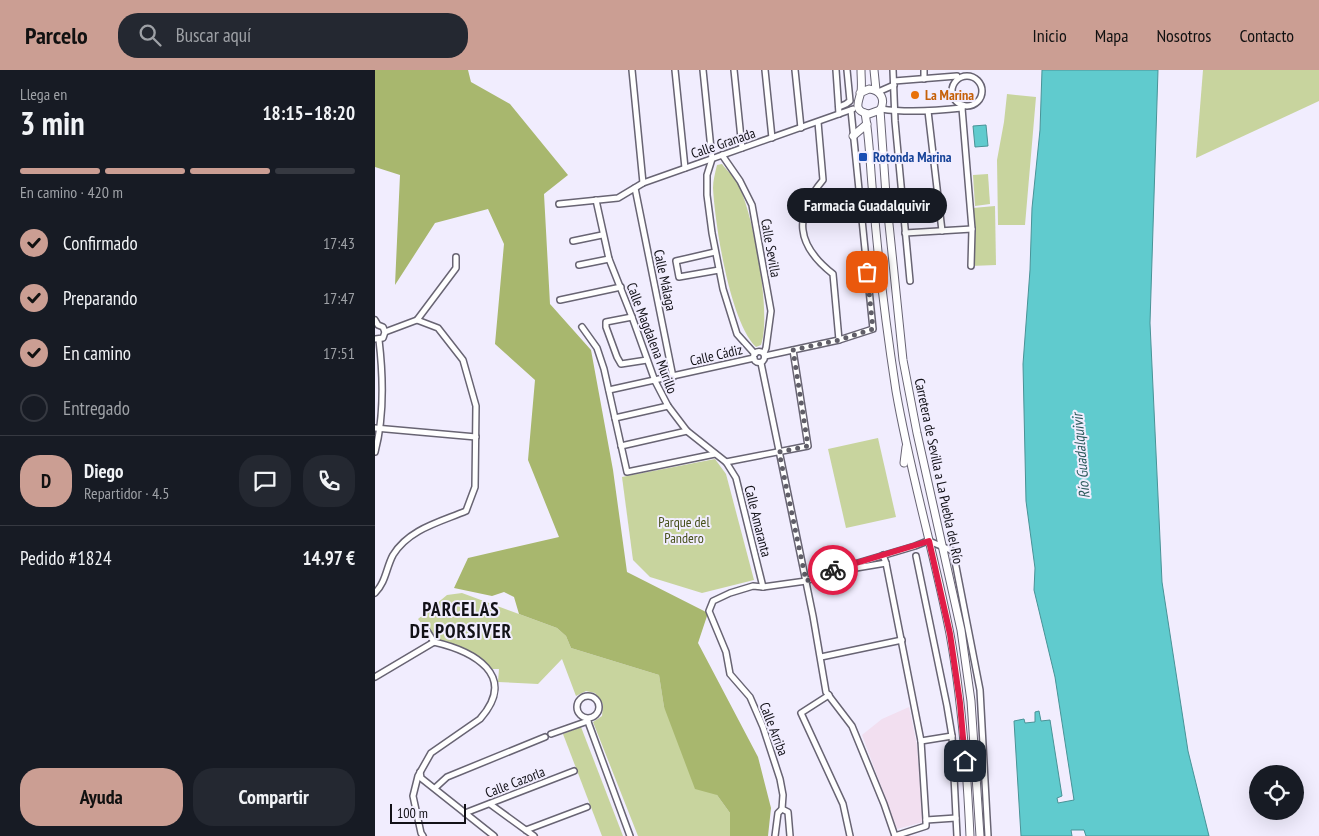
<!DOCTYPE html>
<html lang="es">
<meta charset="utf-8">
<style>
body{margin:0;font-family:"PT Sans Narrow",sans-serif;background:#242831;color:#f1f3f6;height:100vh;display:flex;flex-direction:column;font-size:19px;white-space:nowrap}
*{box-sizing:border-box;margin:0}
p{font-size:16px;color:#9ea1a6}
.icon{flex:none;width:28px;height:28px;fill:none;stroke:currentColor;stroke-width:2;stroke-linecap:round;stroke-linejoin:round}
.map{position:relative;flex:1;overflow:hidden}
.drawer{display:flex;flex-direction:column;background:#171b24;width:375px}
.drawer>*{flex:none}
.controls{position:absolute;left:874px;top:695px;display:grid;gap:10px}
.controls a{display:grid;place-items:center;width:55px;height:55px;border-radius:50%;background:#171b24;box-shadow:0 5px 20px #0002;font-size:25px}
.scale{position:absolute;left:15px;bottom:12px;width:76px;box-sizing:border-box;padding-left:5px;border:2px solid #121117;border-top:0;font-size:14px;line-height:18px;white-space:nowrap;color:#121117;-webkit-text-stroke:4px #f1edfe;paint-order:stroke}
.pin{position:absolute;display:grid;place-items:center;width:42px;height:42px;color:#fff;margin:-21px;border-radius:10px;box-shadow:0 2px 8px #0006}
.courier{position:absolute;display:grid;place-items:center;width:50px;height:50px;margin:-25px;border:4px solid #e11d48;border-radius:50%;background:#fff;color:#222;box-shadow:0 1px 6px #0007}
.bubble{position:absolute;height:35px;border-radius:18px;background:#171b24;box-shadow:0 5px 20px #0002;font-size:16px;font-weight:600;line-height:35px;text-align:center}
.overview em{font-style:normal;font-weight:600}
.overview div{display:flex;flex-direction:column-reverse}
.overview{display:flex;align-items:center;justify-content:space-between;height:85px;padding:0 20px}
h1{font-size:32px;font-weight:600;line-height:38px}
.bar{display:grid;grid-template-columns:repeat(4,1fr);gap:8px 5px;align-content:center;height:60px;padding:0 20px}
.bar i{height:6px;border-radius:4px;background:#363941}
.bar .active{background:#cb9e93}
.bar p{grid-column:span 4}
.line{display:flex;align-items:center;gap:12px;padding:0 20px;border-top:1px solid #363941}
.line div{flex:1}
.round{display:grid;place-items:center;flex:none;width:52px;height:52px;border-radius:20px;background:#242831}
ol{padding:0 20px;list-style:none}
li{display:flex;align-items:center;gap:15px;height:55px}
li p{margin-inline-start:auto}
li .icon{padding:5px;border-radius:50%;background:#cb9e93;color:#111;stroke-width:4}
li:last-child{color:#9ea1a6}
li i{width:28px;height:28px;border:2px solid #363941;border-radius:50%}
.button{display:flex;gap:10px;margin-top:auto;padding:10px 20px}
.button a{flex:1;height:58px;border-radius:20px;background:#cb9e93;color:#111;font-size:20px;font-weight:600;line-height:58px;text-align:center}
.button a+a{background:#242831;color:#f1f3f6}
header{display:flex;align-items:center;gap:30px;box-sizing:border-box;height:70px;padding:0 25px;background:#cb9e93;color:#111}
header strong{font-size:24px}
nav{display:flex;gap:28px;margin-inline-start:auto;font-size:18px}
.search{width:350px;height:45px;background:#242831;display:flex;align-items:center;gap:12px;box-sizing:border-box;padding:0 18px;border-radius:20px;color:#9ea1a6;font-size:19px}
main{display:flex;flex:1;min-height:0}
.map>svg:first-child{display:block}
.education{fill:#f2dff0}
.green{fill:#c8d49e}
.forest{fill:#a8b76e}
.water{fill:#60cbce;stroke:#499397}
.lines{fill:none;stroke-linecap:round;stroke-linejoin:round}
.minor-casing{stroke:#686473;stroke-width:8}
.secondary-casing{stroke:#686473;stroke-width:9}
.minor{stroke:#fff;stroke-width:5}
.secondary{stroke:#fff;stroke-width:7}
.done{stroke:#605e68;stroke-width:5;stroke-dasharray:0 9}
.route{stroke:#e11d48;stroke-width:6}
.food-dot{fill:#e8710a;stroke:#f1edfe;stroke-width:2}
.transit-dot{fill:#1a4fb4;stroke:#f1edfe;stroke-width:2}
.labels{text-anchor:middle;stroke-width:4;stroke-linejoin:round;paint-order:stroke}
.food-label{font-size:14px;font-weight:bold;fill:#c56008;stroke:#f1edfe;text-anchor:start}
.street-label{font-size:14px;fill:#121117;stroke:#f1edfe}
.transit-label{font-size:14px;font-weight:bold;fill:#164399;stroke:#f1edfe;text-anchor:start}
.park-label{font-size:14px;fill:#47501b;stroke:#f1edfe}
.water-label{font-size:15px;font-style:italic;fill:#2c5b5c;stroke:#f1edfe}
.district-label{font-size:19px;font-weight:bold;letter-spacing:1px;fill:#121117;stroke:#f1edfe}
</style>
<header>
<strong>Parcelo</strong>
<div class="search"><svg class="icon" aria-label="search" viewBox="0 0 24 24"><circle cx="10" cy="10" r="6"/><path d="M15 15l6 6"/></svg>Buscar aquí</div>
<nav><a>Inicio</a><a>Mapa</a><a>Nosotros</a><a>Contacto</a></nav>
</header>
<main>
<section class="drawer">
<div class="overview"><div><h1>3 min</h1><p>Llega en</p></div><em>18:15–18:20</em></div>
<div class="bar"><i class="active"></i><i class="active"></i><i class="active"></i><i></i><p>En camino · 420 m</p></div>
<ol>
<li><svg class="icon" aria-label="check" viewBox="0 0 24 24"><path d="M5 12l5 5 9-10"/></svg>Confirmado<p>17:43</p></li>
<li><svg class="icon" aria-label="check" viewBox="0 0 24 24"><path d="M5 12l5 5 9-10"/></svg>Preparando<p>17:47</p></li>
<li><svg class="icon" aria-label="check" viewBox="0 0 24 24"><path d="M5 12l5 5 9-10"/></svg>En camino<p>17:51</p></li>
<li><i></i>Entregado</li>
</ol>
<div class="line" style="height:90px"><b class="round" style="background:#cb9e93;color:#111">D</b><div><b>Diego</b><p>Repartidor · 4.5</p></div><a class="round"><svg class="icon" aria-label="chat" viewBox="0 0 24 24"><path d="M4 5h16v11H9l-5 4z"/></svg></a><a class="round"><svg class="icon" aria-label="phone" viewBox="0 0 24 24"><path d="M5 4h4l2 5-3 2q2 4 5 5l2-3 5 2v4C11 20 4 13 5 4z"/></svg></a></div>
<div class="line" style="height:65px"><div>Pedido #1824</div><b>14.97 €</b></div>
<div class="button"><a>Ayuda</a><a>Compartir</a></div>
</section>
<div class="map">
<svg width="944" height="766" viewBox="0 0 944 766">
<rect width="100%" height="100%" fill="#f1edfe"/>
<polygon class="education" points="534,637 542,675 548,752 522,759 487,665 507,649"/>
<g class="green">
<polygon points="828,0 944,0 944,31 821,88"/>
<polygon points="632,24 661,27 650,155 623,155 622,90 629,52"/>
<path d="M 347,94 C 351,100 358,105 362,112 C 378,140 397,245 386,275 L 381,277 C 355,252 340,155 338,118 C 338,111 340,103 342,95 Z"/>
<polygon points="613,104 615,134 600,136 598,105"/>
<polygon points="620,136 621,195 596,196 598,138"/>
<polygon points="503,368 521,447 471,458 453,379"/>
<polygon points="340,389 351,404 379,510 327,523 275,507 258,490 247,407"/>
<polygon points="87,523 182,558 191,566 196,578 284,605 289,637 342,725 355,743 355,766 263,766 218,652 227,646 228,634 220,623 211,621 201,626 187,589 163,614 123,612 124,599 113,599 95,584 57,568 43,549 72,525"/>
<polygon points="206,657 248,766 227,766 188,664"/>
</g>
<polygon class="forest" points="0,0 93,0 96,12 135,34 193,105 169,124 175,234 216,280 238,400 252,502 333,543 323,573 383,687 396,738 393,766 355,766 355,743 342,725 320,719 289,637 284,605 196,578 191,566 182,558 144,544 139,527 129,522 117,526 79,518 93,488 184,467 153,390 160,310 120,274 129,174 113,139 60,153 20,215 25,105 0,97"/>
<g class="water">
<polygon points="667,0 783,0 775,253 787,512 813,681 834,766 711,766 709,760 696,760 697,766 646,766 639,651 649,649 650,653 660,652 660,642 664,641 666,651 675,650 687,726 682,728 683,733 699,730 680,607 659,520 660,498 651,431 648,294 655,200 657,138 665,60"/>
<polygon points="611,55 613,76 600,77 598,56"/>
</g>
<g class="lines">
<g class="minor-casing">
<g id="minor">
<polyline points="257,0 268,113"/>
<polyline points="300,0 310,98"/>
<polyline points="328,0 337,89 332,105 332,125 337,163 348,219 362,264 380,284"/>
<polyline points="359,0 367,78"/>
<polyline points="390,0 397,68"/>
<polyline points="420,0 426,58"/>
<polyline points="461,0 464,44"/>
<polyline points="518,0 520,51 535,211"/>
<polyline points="549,0 549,9"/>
<circle cx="592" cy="21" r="15"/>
<polyline points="519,11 582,6"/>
<polyline points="503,22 519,15"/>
<polyline points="588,35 587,38 597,159 596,196"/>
<polyline points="464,37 471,34 475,31 472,0"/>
<path d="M 506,39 C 533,43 560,41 587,38"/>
<polyline points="553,41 567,161"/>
<path d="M 443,52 L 448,110 C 418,146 421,175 458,204 L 464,270"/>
<polyline points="347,85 365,111 377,135 396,241 391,278 389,283"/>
<polyline points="260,118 298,307"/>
<polyline points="221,130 234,189 257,247 280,311 293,336 312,361 351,392 361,408 388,517"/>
<polyline points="184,134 243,128 268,113 478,39"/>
<polyline points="530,163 597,159"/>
<polyline points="198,171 227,165"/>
<polyline points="340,182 301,191 304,207 344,200"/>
<polyline points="204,195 234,189"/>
<polyline points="185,230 246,217"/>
<polyline points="257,247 231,252 231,257 242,287 246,294 272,290"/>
<polyline points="0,250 3,255 8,257 10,262 8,268 0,269"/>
<polyline points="207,257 222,278 229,299 252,402 340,384"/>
<polyline points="10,262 42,250 81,198 81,187"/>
<circle cx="384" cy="287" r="5.5"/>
<polyline points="390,286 464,270 498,259 476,40"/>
<polyline points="386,293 438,546 451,622 477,656 509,734 520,766"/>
<polyline points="234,320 379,288"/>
<polyline points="240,348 293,336"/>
<polyline points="0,358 101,367"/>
<polyline points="246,376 312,361"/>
<path d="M 0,382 C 9,348 8,304 4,270"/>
<polyline points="351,392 433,376 418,280"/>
<polyline points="508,485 511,493 546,671 551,750 551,756 520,766"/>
<polyline points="541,486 572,636 577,666 582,766"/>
<polyline points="479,494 481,498 511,493"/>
<path d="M 0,523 C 11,512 11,498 18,485 C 34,459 65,452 91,441 L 100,417 L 101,336 L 88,290 L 63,258 L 42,250"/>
<polyline points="52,561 59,572"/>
<polyline points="446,587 527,570"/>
<polyline points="0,607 59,572"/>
<polyline points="454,625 426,643 468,734 475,766"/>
<circle cx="213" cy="637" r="11"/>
<polyline points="212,649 255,766"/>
<polyline points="176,664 213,651"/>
<polyline points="546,671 577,666"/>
<polyline points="45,702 46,708 119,766"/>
<polyline points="60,718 72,707 170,667"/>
<polyline points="115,734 159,766"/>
<polyline points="407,739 413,742 415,766"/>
<polyline points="90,743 199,701"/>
<polyline points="551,750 581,748"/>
<polyline points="151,760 212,737"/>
<path d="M 48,766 L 46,763 L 38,726 L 43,706 L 56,683 L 105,649 C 144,605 98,581 59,572"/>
<polyline points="400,766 403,743 407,739 408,725 405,709 388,657 375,627 355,604 351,582 334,541 338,531 355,523 378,516 388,517 431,511 459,500 540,476 550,472 554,471 578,481 605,620 613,766"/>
</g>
</g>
<g class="secondary-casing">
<g id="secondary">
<polyline points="499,0 501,20"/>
<path d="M 485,23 L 494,19 C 506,20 511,30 505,40 L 494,44 C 478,41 483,33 486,22 C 487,15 486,7 486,0"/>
<polyline points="505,40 511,125 528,290 542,363 586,560 596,631 605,766"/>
<path d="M 490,43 C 495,71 495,98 498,126 C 503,191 511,256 521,321 C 535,402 559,482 575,564 C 587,630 592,699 595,766"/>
<polyline points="478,66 492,54"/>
<polyline points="529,393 531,377"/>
</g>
</g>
<use href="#minor" class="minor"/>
<use href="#secondary" class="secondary"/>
</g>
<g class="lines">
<polyline class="done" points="458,500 431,511 404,382 433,376 418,280 464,270 498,259 492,202"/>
<polyline class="route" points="458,500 554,471 575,564 585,633 590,691"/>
</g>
<circle class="food-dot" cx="540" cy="25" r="5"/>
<rect class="transit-dot" x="483" y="82" width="10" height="10" rx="2.5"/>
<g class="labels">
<g class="food-label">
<text x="550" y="30">La Marina</text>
</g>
<g class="street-label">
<text transform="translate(348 73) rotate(-19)" y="5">Calle Granada</text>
<text transform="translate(396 178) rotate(80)" y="5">Calle Sevilla</text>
<text transform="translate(290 210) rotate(78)" y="5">Calle Málaga</text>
<text transform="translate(277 268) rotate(69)" y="5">Calle Magdalena Murillo</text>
<text transform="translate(341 285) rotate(-13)" y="5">Calle Cádiz</text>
<text transform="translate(564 401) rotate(78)" y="5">Carretera de Sevilla a La Puebla del Río</text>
<text transform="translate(383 451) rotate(76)" y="5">Calle Amaranta</text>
<text transform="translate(399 659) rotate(69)" y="5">Calle Arriba</text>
<text transform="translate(140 712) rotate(-21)" y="5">Calle Cazorla</text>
</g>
<g class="transit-label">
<text x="498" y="92">Rotonda Marina</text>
</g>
<g class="park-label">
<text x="309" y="457">Parque del<tspan x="309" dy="16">Pandero</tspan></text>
</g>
<g class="water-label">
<text transform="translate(706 386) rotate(-95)" y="5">Río Guadalquivir</text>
</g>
<g class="district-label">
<text x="86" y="546">PARCELAS<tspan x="86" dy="22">DE PORSIVER</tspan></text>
</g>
</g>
</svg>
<div class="controls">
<a><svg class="icon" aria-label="locate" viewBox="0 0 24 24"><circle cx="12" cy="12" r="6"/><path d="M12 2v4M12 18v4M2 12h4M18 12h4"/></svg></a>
</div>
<div class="scale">100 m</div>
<div class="pin" style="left:492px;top:202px;background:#ea580c"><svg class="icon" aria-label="bag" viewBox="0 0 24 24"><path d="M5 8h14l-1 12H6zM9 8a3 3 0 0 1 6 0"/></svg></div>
<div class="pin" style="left:590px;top:691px;background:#1f2937"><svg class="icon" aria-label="home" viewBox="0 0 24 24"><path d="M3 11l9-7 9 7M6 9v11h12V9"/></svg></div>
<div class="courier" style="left:458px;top:500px"><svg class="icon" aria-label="bike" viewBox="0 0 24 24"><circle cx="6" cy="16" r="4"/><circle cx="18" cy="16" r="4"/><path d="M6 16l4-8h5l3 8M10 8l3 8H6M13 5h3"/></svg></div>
<div class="bubble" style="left:412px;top:118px;width:160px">Farmacia Guadalquivir</div>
</div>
</main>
